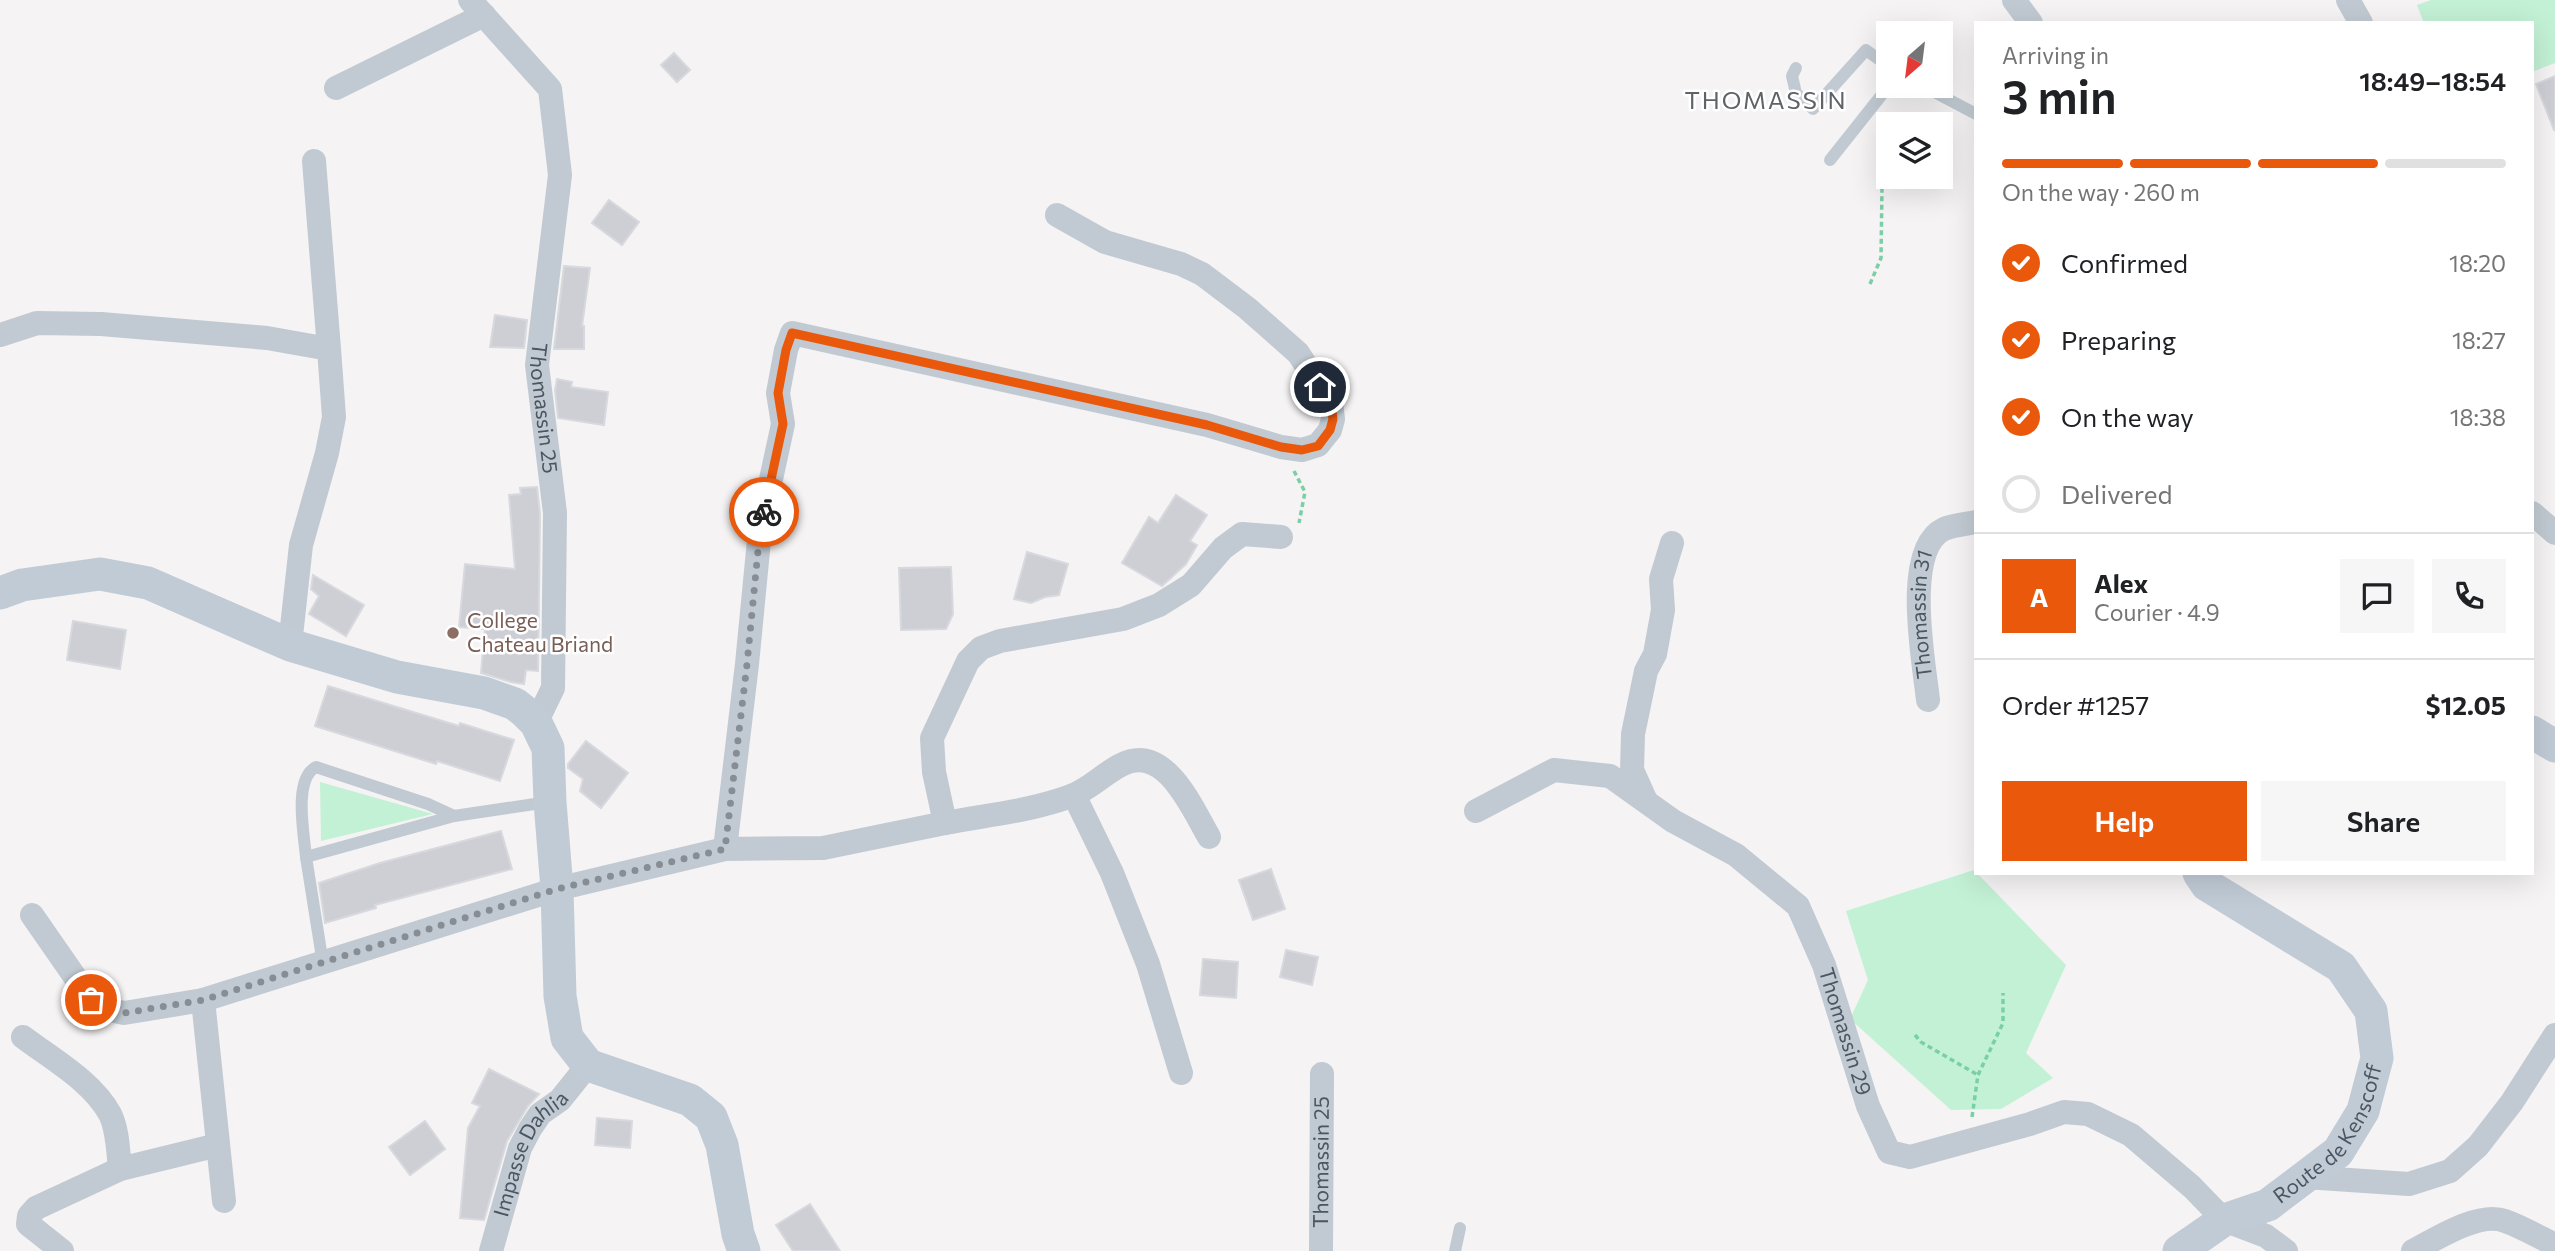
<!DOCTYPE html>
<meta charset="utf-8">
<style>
body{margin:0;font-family:Commissioner,sans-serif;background:#f6f6f6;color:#202124;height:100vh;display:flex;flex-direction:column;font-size:26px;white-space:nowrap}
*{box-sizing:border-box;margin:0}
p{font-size:23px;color:#757577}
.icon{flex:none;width:38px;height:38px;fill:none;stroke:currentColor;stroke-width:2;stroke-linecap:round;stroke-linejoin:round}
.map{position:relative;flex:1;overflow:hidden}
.details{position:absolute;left:1974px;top:21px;width:560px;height:854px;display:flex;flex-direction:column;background:#fff;border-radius:0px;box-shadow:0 7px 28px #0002}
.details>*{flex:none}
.needle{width:46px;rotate:208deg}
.tools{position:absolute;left:1876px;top:21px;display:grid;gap:14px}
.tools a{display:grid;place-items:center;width:77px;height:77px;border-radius:0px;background:#fff;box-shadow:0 7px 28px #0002;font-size:35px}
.pin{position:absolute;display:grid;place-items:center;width:60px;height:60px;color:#fff;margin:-30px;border:4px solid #fff;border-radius:50%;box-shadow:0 2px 7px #0007}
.courier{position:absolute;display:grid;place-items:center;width:70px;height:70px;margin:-35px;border:5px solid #ea580c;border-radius:50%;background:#fff;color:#222;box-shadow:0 2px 9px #0007}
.overview em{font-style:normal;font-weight:600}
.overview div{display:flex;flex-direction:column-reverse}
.overview{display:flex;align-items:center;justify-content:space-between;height:119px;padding:0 28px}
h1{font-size:46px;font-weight:600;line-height:52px}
.bar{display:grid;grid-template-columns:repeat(4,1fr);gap:10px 7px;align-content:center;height:84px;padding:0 28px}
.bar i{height:9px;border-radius:5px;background:#e0e0e0}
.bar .selected{background:#ea580c}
.bar p{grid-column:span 4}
.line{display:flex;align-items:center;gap:18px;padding:0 28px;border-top:2px solid #e0e0e0}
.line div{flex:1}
.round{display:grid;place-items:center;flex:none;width:74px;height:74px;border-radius:0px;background:#f6f6f6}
ol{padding:0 28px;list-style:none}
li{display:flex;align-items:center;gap:21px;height:77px}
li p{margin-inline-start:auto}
li .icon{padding:7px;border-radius:50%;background:#ea580c;color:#fff;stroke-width:4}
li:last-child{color:#757577}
li i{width:38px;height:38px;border:4px solid #e0e0e0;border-radius:50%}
.cta{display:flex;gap:14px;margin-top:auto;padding:14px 28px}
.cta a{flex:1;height:80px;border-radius:0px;background:#ea580c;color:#fff;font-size:28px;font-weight:600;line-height:80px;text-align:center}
.cta a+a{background:#f6f6f6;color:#202124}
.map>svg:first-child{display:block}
.green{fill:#c3f1d5}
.building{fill:#cdcfd5;stroke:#d7d9de;stroke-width:2}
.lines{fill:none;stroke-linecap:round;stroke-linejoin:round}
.path{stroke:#7ad0a6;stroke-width:3.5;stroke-dasharray:5 3.5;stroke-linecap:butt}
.lane{stroke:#c1cad2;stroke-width:12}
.street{stroke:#c1cad2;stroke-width:24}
.secondary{stroke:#c1cbd6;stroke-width:33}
.done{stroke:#868d94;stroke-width:7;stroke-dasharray:0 12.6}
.route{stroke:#ea580c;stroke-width:9}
.education-dot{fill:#8d6e63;stroke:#fff;stroke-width:2.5}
.labels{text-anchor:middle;stroke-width:5;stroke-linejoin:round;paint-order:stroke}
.street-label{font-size:21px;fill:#4a5661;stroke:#fff}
.education-label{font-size:21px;fill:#785e54;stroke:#fff;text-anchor:start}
.quarter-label{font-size:24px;letter-spacing:2px;fill:#5f6368;stroke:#fff}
</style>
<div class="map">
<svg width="2555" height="1251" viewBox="0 0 2555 1251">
<rect width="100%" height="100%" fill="#f5f3f3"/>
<g class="green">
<polygon points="2431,0 2555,0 2555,63 2532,72 2532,23 2424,23 2417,5"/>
<polygon points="320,782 433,814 321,841"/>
<polygon points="1974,870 2066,965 2026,1053 2053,1078 2001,1109 1951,1110 1850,1019 1868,980 1846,911"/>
</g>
<g class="building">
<polygon points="674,53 690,70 677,82 661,65"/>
<polygon points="2555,76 2555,130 2554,130 2536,84"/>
<polygon points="609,200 639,222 622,245 592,223"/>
<polygon points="564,266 590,268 582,326 584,326 584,349 554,349"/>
<polygon points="495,315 527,320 524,348 490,347"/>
<polygon points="557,379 572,382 571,387 608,392 604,425 558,418 555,390"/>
<polygon points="537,487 540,514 538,671 526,670 524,684 511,682 481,673 485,629 459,627 465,564 515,569 509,495 521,494 520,488"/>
<polygon points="1176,495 1207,515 1190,541 1197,545 1186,564 1162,586 1122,563 1149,517 1158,523"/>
<polygon points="1027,552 1068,564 1059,595 1045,597 1031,603 1014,599"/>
<polygon points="951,567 953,614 946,629 901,630 899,568"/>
<polygon points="313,575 364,605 346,636 309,614 319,596 311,589"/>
<polygon points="73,621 126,630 120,669 67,660"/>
<polygon points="328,686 459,726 460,723 514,740 500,781 437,761 436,764 315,726"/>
<polygon points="586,741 628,773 601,808 580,791 583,779 568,768 568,764"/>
<polygon points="501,831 512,869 375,905 376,908 325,923 319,883 380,863"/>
<polygon points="1271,869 1285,909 1253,920 1239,880"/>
<polygon points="1286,950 1318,957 1312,985 1280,977"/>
<polygon points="1203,959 1238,962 1236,998 1200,995"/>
<polygon points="489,1069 539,1094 528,1106 507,1141 484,1220 460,1218 468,1128 480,1106 472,1103"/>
<polygon points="597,1118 632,1121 630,1148 595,1145"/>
<polygon points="425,1121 445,1149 410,1175 389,1147"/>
<polygon points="810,1204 840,1251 793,1251 776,1225"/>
</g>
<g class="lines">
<g class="path">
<polyline points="1870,284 1881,258 1883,118"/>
<polyline points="1294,471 1305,492 1299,523"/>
<polyline points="1915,1035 1921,1042 1978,1075"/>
<polyline points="1972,1117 1978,1075 2003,1023 2003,993"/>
</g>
<g class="lane">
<polyline points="1796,68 1792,76 1796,93 1813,109 1866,50 1888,66"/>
<polyline points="1923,86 1976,114"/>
<polyline points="1830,160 1884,92 1888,83"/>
<path d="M 306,857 C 304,834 293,779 316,767 L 428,804 L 454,816"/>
<polyline points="323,964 306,857 454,816 548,802"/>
<polyline points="1455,1251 1460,1228"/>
</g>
<g class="street">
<path id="s1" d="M 470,0 L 550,89 L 560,175 L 537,365 L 555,513 L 553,688 L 536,723"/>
<polyline points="2014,0 2031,23"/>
<polyline points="2348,0 2361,23"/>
<polyline points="336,88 484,15"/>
<polyline points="314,161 329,349"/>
<polyline points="0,335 37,323 101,324 267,338 329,349 334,417 327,453 301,545 290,645"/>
<polyline points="2532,513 2555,533"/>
<path id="s2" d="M 1928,700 C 1924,662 1902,549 1944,529 C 1953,525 1966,524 1976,522"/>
<polyline points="1074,795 1112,873 1148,964 1181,1073"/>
<polyline points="1645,799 1632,770 1633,734 1646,671 1655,654 1663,610 1661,579 1672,543"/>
<path id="s3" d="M 1476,811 L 1554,770 L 1610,776 L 1673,821 L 1736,855 L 1798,906 L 1824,965 L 1868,1106 L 1889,1152 L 1910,1157 L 2030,1124 L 2064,1112 L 2088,1114 L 2131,1135 L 2192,1187 L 2224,1220 L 2266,1236 L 2286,1251"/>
<path d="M 945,823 C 987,815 1031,811 1071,796 C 1090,789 1103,774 1121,765 C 1165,742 1192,808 1209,837"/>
<polyline points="725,849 823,848 945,823 934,772 932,738 968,661 981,648 1000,641 1123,619 1159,605 1191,585 1223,548 1242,534 1281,537"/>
<polyline points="32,915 91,1000 110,1010 124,1013 203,1000 557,889 725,849 747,664 760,530 783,424 778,393 786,350 792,333 1207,425 1281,447 1302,450 1318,445 1330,430 1333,419 1331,403 1298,353 1247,308 1202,274 1181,264 1105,242 1057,215"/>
<polyline points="203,1000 224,1201"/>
<path d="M 23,1037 C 52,1059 92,1081 110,1114 C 118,1130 118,1152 120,1169"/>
<polyline points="2305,1177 2409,1184 2450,1171 2478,1146 2512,1102 2555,1035"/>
<polyline points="62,1251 28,1224 29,1216 36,1208 120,1169 218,1145"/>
<path id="s4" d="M 491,1251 L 520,1148 L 530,1129 L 540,1114 L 560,1100 L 588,1065"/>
<path id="s5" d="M 1321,1251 L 1322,1074"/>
<path d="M 2413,1251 C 2436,1239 2479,1211 2505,1221 C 2522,1227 2539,1237 2555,1245"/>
</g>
<g class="secondary">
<polyline points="0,593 22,585 100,574 148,583 290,645 397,677 484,693 515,704 525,712 536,723 548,748 550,802 557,889 560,996 567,1038 588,1065 690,1100 711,1117 722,1145 738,1234 744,1251"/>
<polyline points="2532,732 2555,746"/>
<path id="s6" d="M 2179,1251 L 2224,1220 L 2268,1205 L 2338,1152 L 2363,1111 L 2377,1058 L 2371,1011 L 2341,967 L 2207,885 L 2199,873"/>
</g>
</g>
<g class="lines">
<polyline class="done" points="91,1000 110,1010 124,1013 203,1000 557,889 725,849 747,664 760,530 764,512"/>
<polyline class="route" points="764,512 783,424 778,393 786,350 792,333 1207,425 1281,447 1302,450 1318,446 1330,430 1333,419 1331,403 1320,387"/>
</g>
<circle class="education-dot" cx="453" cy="633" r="7"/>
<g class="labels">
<g class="street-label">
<text dy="7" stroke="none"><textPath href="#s1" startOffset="441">Thomassin 25</textPath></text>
<text dy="7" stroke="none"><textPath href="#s2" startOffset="86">Thomassin 31</textPath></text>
<text dy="7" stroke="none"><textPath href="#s3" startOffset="508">Thomassin 29</textPath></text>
<text dy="7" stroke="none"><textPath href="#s6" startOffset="198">Route de Kenscoff</textPath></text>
<text dy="7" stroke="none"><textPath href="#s4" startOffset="107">Impasse Dahlia</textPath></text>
<text dy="7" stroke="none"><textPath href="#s5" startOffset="89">Thomassin 25</textPath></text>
</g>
<g class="education-label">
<text x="467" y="628">College<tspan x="467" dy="24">Chateau Briand</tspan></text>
</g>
<g class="quarter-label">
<text x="1766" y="109">THOMASSIN</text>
</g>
</g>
</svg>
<div class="tools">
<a><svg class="needle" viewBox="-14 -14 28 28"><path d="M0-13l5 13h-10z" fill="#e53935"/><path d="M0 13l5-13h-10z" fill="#757577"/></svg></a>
<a><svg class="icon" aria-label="layers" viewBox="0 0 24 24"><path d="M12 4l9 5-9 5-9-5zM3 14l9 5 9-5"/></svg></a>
</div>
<div class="pin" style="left:91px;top:1000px;background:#ea580c"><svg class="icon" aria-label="bag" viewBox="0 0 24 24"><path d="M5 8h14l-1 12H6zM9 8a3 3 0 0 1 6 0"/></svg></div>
<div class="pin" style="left:1320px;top:387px;background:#1f2937"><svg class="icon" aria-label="home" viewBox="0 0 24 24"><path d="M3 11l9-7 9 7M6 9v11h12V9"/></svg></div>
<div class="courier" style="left:764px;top:512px"><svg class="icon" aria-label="bike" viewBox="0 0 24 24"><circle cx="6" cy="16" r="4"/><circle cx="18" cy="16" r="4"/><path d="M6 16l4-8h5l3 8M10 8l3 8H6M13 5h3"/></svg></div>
<section class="details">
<div class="overview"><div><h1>3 min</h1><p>Arriving in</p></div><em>18:49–18:54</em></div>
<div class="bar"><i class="selected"></i><i class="selected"></i><i class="selected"></i><i></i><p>On the way · 260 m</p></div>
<ol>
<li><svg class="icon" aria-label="check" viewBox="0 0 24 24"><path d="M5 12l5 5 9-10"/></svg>Confirmed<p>18:20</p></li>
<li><svg class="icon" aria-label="check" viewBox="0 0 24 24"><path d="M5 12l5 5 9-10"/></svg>Preparing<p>18:27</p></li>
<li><svg class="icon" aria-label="check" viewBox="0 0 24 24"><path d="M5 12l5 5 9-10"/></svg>On the way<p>18:38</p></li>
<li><i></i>Delivered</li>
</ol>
<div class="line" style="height:126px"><b class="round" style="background:#ea580c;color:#fff">A</b><div><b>Alex</b><p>Courier · 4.9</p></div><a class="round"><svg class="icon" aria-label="chat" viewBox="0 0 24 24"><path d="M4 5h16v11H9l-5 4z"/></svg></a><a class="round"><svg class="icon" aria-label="phone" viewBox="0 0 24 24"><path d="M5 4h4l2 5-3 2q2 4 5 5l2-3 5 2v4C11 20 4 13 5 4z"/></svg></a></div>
<div class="line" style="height:91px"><div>Order #1257</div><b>$12.05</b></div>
<div class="cta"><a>Help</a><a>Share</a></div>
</section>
</div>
